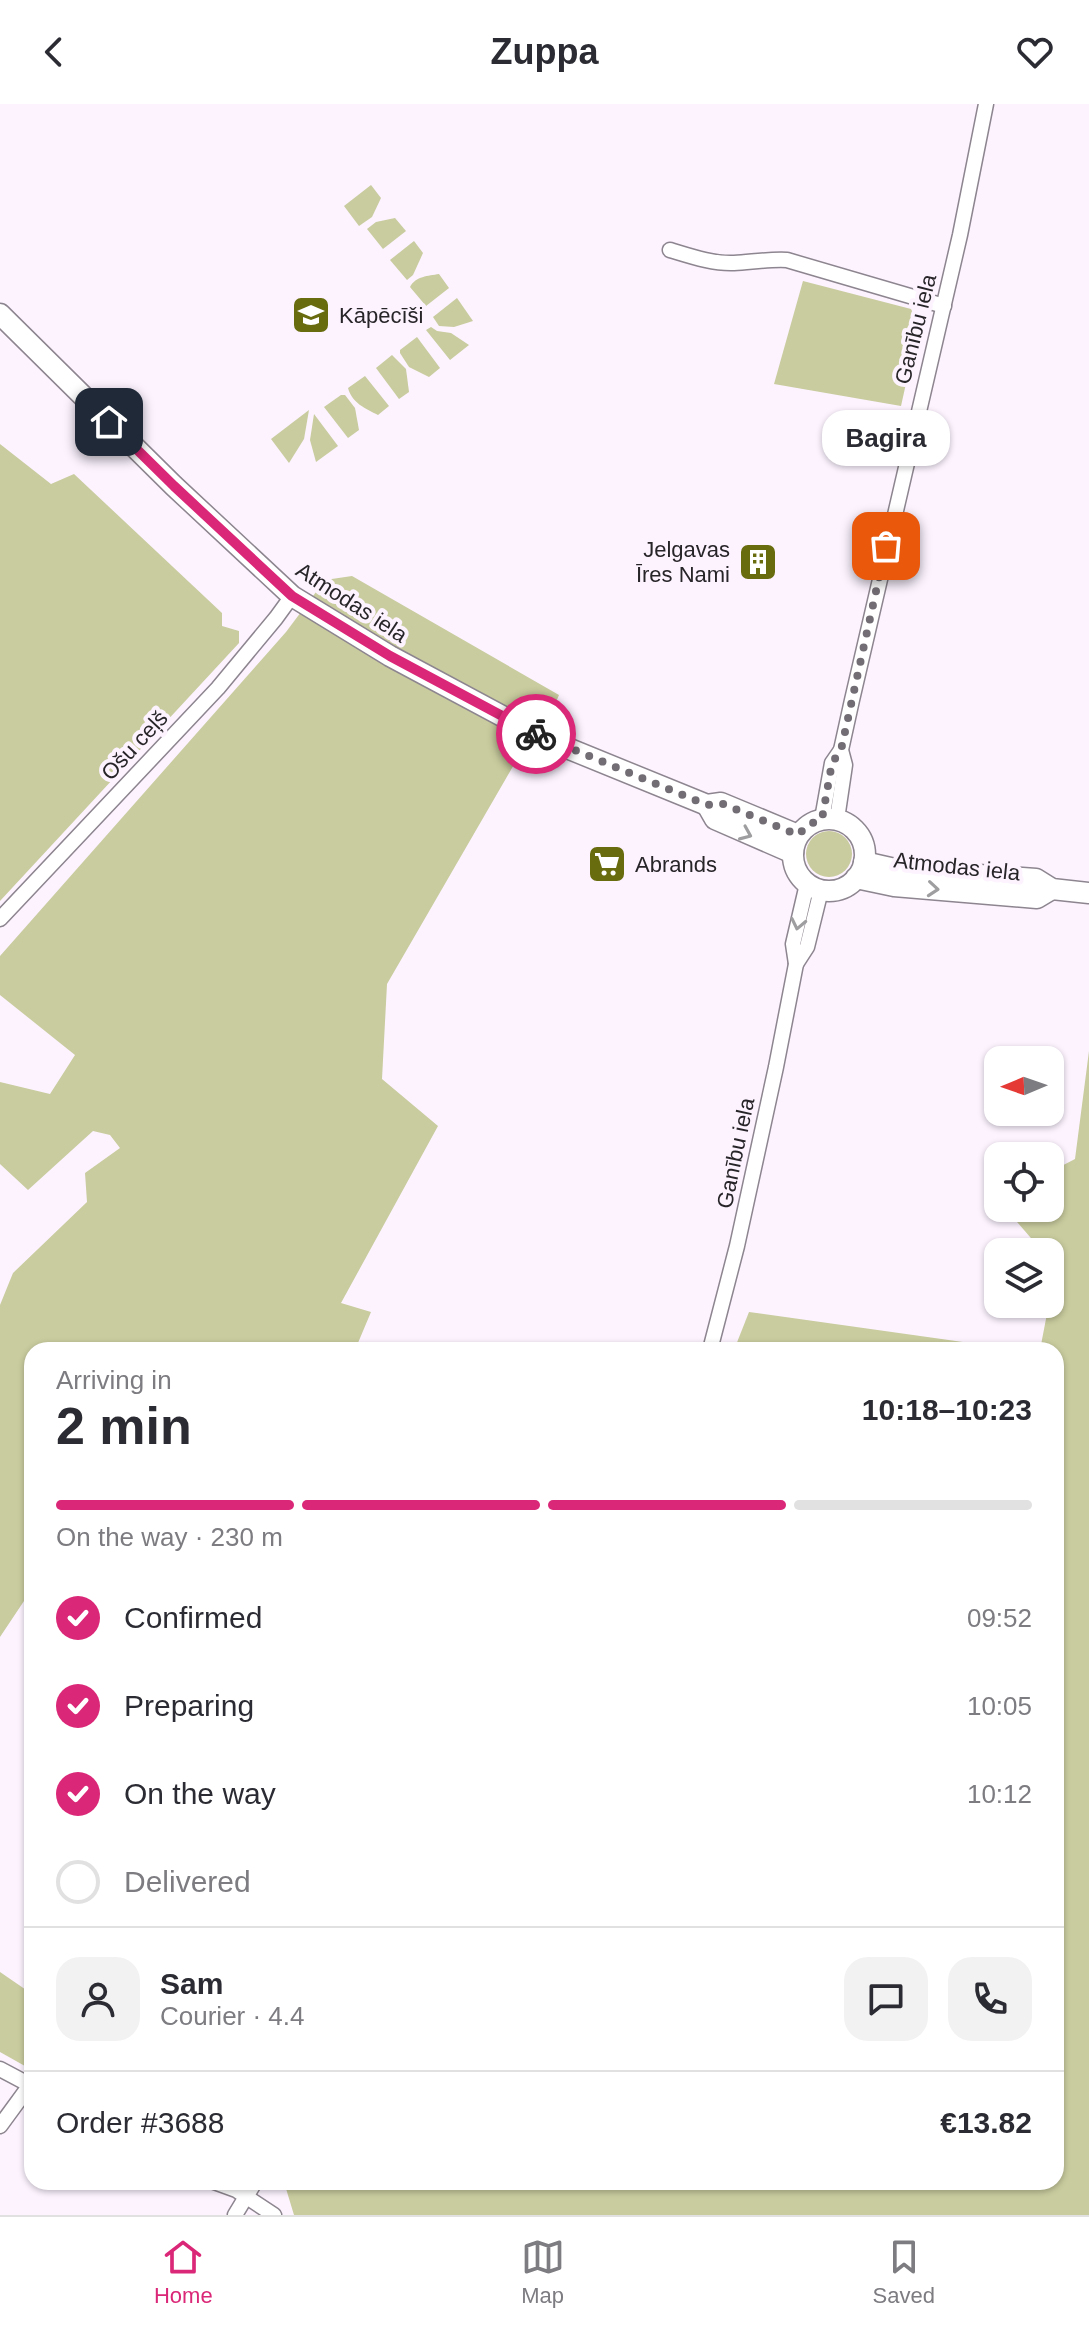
<!DOCTYPE html>
<meta charset="utf-8">
<style>
body{margin:0;font-family:Helvetica,sans-serif;background:#f2f2f3;color:#2b2b33;height:100vh;display:flex;flex-direction:column;font-size:30px;white-space:nowrap}
*{box-sizing:border-box;margin:0}
p{font-size:26px;color:#7c7c81}
.icon{flex:none;width:44px;height:44px;fill:none;stroke:currentColor;stroke-width:2;stroke-linecap:round;stroke-linejoin:round}
.map{position:relative;flex:1;overflow:hidden}
.panel{position:absolute;left:24px;top:1238px;width:1040px;height:848px;display:flex;flex-direction:column;background:#fff;border-radius:24px;box-shadow:0 2px 6px #0004}
.panel>*{flex:none}
.needle{width:52px;rotate:268deg}
.buttons{position:absolute;left:984px;top:942px;display:grid;gap:16px}
.buttons a{display:grid;place-items:center;width:80px;height:80px;border-radius:16px;background:#fff;box-shadow:0 2px 6px #0004;font-size:40px}
.pin{position:absolute;display:grid;place-items:center;width:68px;height:68px;color:#fff;margin:-34px;border-radius:16px;box-shadow:0 4px 12px #0006}
.courier{position:absolute;display:grid;place-items:center;width:80px;height:80px;margin:-40px;border:6px solid #db2777;border-radius:50%;background:#fff;color:#222;box-shadow:0 2px 10px #0007}
.bubble{position:absolute;height:56px;border-radius:24px;background:#fff;box-shadow:0 2px 6px #0004;font-size:26px;font-weight:600;line-height:56px;text-align:center}
.headline em{font-style:normal;font-weight:600}
.headline div{display:flex;flex-direction:column-reverse}
.headline{display:flex;align-items:center;justify-content:space-between;height:136px;padding:0 32px}
h1{font-size:52px;font-weight:600;line-height:60px}
.bar{display:grid;grid-template-columns:repeat(4,1fr);gap:12px 8px;align-content:center;height:96px;padding:0 32px}
.bar i{height:10px;border-radius:6px;background:#e1e1e2}
.bar .current{background:#db2777}
.bar p{grid-column:span 4}
.line{display:flex;align-items:center;gap:20px;padding:0 32px;border-top:2px solid #e1e1e2}
.line div{flex:1}
.round{display:grid;place-items:center;flex:none;width:84px;height:84px;border-radius:24px;background:#f2f2f3}
ol{padding:0 32px;list-style:none}
li{display:flex;align-items:center;gap:24px;height:88px}
li p{margin-inline-start:auto}
li .icon{padding:8px;border-radius:50%;background:#db2777;color:#fff;stroke-width:4}
li:last-child{color:#7c7c81}
li i{width:44px;height:44px;border:4px solid #e1e1e2;border-radius:50%}
header{display:flex;justify-content:space-between;align-items:center;height:104px;padding:0 32px;background:#fff;font-size:36px;font-weight:600}
.tabs{display:flex;justify-content:space-around;align-items:center;height:112px;border-top:2px solid #e1e1e2;background:#fff;font-size:22px;color:#7c7c81}
.tabs a{display:grid;justify-items:center;gap:4px}
.tabs .current{color:#db2777}
.map>svg:first-child{display:block}
.green{fill:#c9cc9e}
.lines{fill:none;stroke-linecap:round;stroke-linejoin:round}
.street-casing{stroke:#8d858f;stroke-width:17}
.secondary-casing{stroke:#8d858f;stroke-width:23}
.street{stroke:#fff;stroke-width:14}
.secondary{stroke:#fff;stroke-width:20}
.oneway{stroke:#9e9d9f}
.done{stroke:#726d74;stroke-width:8;stroke-dasharray:0 14.4}
.route{stroke:#db2777;stroke-width:10}
.labels{text-anchor:middle;stroke-width:8;stroke-linejoin:round;paint-order:stroke}
.poi-label{font-size:22px;fill:#282529;stroke:#fcf3ff;text-anchor:start}
.street-label{font-size:22px;fill:#282529;stroke:#fcf3ff}
</style>
<header><svg class="icon" aria-label="back" viewBox="0 0 24 24"><path d="M15 5l-7 7 7 7"/></svg>Zuppa<svg class="icon" aria-label="heart" viewBox="0 0 24 24"><path d="M12 20l-8-8c-3-5 5-10 8-4 3-6 11-1 8 4z"/></svg></header>
<div class="map">
<svg width="1089" height="2111" viewBox="0 0 1089 2111">
<rect width="100%" height="100%" fill="#fcf3ff"/>
<g class="green">
<polygon points="371,81 381,94 372,113 359,122 344,102"/>
<polygon points="395,114 406,127 383,145 367,125 376,118"/>
<polygon points="414,137 423,149 413,171 407,176 390,156"/>
<path d="M 439,170 L 449,184 L 426,202 L 410,183 C 416,172 428,172 439,170 Z"/>
<polygon points="803,177 911,205 919,221 901,302 774,280"/>
<polygon points="457,194 473,217 454,223 439,222 433,213"/>
<polygon points="431,223 437,227 451,229 469,241 450,256 426,226"/>
<polygon points="417,233 440,264 429,273 409,263 400,249 400,246"/>
<polygon points="392,251 406,265 409,288 399,295 376,264"/>
<path d="M 365,272 L 389,302 L 378,311 C 366,305 352,299 348,284 Z"/>
<polygon points="341,291 345,291 355,304 359,326 348,334 324,303"/>
<polygon points="309,306 304,335 289,359 271,335"/>
<polygon points="314,310 338,342 316,358 310,336"/>
<polygon points="0,340 51,380 74,370 222,509 222,522 239,527 239,539 0,797"/>
<polygon points="352,472 559,591 553,605 512,664 387,880 382,975 438,1022 341,1199 371,1208 355,1246 32,1246 32,1485 0,1533 0,1201 13,1169 87,1098 85,1069 120,1044 110,1031 93,1027 28,1086 0,1060 0,978 50,990 75,951 0,891 0,852 286,528 325,476"/>
<circle cx="829" cy="750" r="23"/>
<polygon points="1089,947 1089,2111 294,2111 284,2078 1056,2078 1056,1246 1040,1246 1056,1163 1050,1156 1050,1148 1043,1148 1005,1104 1050,1104 1050,1068 1075,1055"/>
<polygon points="749,1208 1020,1246 734,1246"/>
<polygon points="0,1868 32,1890 32,1966 0,1948"/>
</g>
<g class="lines">
<g class="street-casing">
<g id="street">
<path d="M 670,146 C 690,152 713,160 734,159 C 752,158 769,155 787,156 L 944,202"/>
<polyline points="822,715 832,659 841,646"/>
<polyline points="837,715 845,661 841,646 852,596 960,131 986,0"/>
<polyline points="0,815 218,584 276,514 292,492"/>
<polyline points="796,860 807,843 821,786"/>
<polyline points="710,1246 737,1142 776,963 796,860 793,840 807,780"/>
<polyline points="0,1965 32,1982"/>
<polyline points="0,2022 30,1981"/>
<polyline points="214,2078 236,2086 274,2111"/>
<polyline points="235,2111 255,2078"/>
</g>
</g>
<g class="secondary-casing">
<g id="secondary">
<polyline points="0,210 174,382 292,492 390,552 545,635 707,701 721,699 798,731"/>
<polyline points="707,701 715,715 793,749"/>
<circle cx="829" cy="751" r="36"/>
<polyline points="864,758 895,765 1036,775 1052,785 1089,789"/>
<polyline points="856,774 894,782 1037,794 1052,785"/>
</g>
</g>
<use href="#street" class="street"/>
<use href="#secondary" class="secondary"/>
</g>
<defs><path id="oneway-chevron" d="M-2-3.5L2.5 0L-2 3.5" fill="none" stroke-width="1.6" stroke-linecap="round" stroke-linejoin="round" transform="scale(2)"/></defs>
<g class="oneway">
<use href="#oneway-chevron" transform="translate(746 730) rotate(23)"/>
<use href="#oneway-chevron" transform="translate(933 785) rotate(5)"/>
<use href="#oneway-chevron" transform="translate(798 820) rotate(102)"/>
</g>
<g class="lines">
<polyline class="done" points="536,630 707,701 721,699 798,731 808,721 822,715 832,659 841,646 886,442"/>
<polyline class="route" points="109,318 174,382 292,492 390,552 536,630"/>
</g>
<defs>
<g id="school-square" transform="scale(2)"><rect x="-9" y="-9" width="18" height="18" rx="4" fill="#696c0e" stroke="#fcf3ff"/><path d="M0-5L7-2L0 1L-7-2ZM-4 1L0 2.5L4 1V4Q0 6-4 4Z" fill="#fff"/></g>
<g id="building-square" transform="scale(2)"><rect x="-9" y="-9" width="18" height="18" rx="4" fill="#696c0e" stroke="#fcf3ff"/><path d="M-4-6H4V6H1V3H-1V6H-4ZM-2.5-4.3h1.7v1.8h-1.7ZM.8-4.3h1.7v1.8H.8ZM-2.5-1h1.7V.8h-1.7ZM.8-1h1.7V.8H.8Z" fill="#fff"/></g>
<g id="supermarket-square" transform="scale(2)"><rect x="-9" y="-9" width="18" height="18" rx="4" fill="#696c0e" stroke="#fcf3ff"/><path d="M-6-5.5h2.5l.6 2H6L4.5 2H-2.5L-4.4-4H-6ZM-1.5 3.2a1.3 1.3 0 1 0 .1 0ZM3 3.2a1.3 1.3 0 1 0 .1 0Z" fill="#fff"/></g>
</defs>
<g fill-rule="evenodd">
<use href="#school-square" x="311" y="211"/>
<use href="#building-square" x="758" y="458"/>
<use href="#supermarket-square" x="607" y="760"/>
</g>
<g class="labels">
<g class="poi-label">
<text x="339" y="219">Kāpēcīši</text>
<text x="730" y="453" text-anchor="end">Jelgavas<tspan x="730" dy="25">Īres Nami</tspan></text>
<text x="635" y="768">Abrands</text>
</g>
<g class="street-label">
<text transform="translate(915 225) rotate(-76)" y="8">Ganību iela</text>
<text transform="translate(352 498) rotate(33)" y="8">Atmodas iela</text>
<text transform="translate(134 641) rotate(-47)" y="8">Ošu ceļš</text>
<text transform="translate(957 762) rotate(6)" y="8">Atmodas iela</text>
<text transform="translate(735 1049) rotate(-78)" y="8">Ganību iela</text>
</g>
</g>
</svg>
<div class="buttons">
<a><svg class="needle" viewBox="-14 -14 28 28"><path d="M0-13l5 13h-10z" fill="#e53935"/><path d="M0 13l5-13h-10z" fill="#7c7c81"/></svg></a>
<a><svg class="icon" aria-label="locate" viewBox="0 0 24 24"><circle cx="12" cy="12" r="6"/><path d="M12 2v4M12 18v4M2 12h4M18 12h4"/></svg></a>
<a><svg class="icon" aria-label="layers" viewBox="0 0 24 24"><path d="M12 4l9 5-9 5-9-5zM3 14l9 5 9-5"/></svg></a>
</div>
<div class="pin" style="left:886px;top:442px;background:#ea580c"><svg class="icon" aria-label="bag" viewBox="0 0 24 24"><path d="M5 8h14l-1 12H6zM9 8a3 3 0 0 1 6 0"/></svg></div>
<div class="pin" style="left:109px;top:318px;background:#1f2937"><svg class="icon" aria-label="home" viewBox="0 0 24 24"><path d="M3 11l9-7 9 7M6 9v11h12V9"/></svg></div>
<div class="courier" style="left:536px;top:630px"><svg class="icon" aria-label="bike" viewBox="0 0 24 24"><circle cx="6" cy="16" r="4"/><circle cx="18" cy="16" r="4"/><path d="M6 16l4-8h5l3 8M10 8l3 8H6M13 5h3"/></svg></div>
<div class="bubble" style="left:822px;top:306px;width:128px">Bagira</div>
<section class="panel">
<div class="headline"><div><h1>2 min</h1><p>Arriving in</p></div><em>10:18–10:23</em></div>
<div class="bar"><i class="current"></i><i class="current"></i><i class="current"></i><i></i><p>On the way · 230 m</p></div>
<ol>
<li><svg class="icon" aria-label="check" viewBox="0 0 24 24"><path d="M5 12l5 5 9-10"/></svg>Confirmed<p>09:52</p></li>
<li><svg class="icon" aria-label="check" viewBox="0 0 24 24"><path d="M5 12l5 5 9-10"/></svg>Preparing<p>10:05</p></li>
<li><svg class="icon" aria-label="check" viewBox="0 0 24 24"><path d="M5 12l5 5 9-10"/></svg>On the way<p>10:12</p></li>
<li><i></i>Delivered</li>
</ol>
<div class="line" style="height:144px"><a class="round"><svg class="icon" aria-label="person" viewBox="0 0 24 24"><circle cx="12" cy="8" r="4"/><path d="M4 21q1-7 8-7t8 7"/></svg></a><div><b>Sam</b><p>Courier · 4.4</p></div><a class="round"><svg class="icon" aria-label="chat" viewBox="0 0 24 24"><path d="M4 5h16v11H9l-5 4z"/></svg></a><a class="round"><svg class="icon" aria-label="phone" viewBox="0 0 24 24"><path d="M5 4h4l2 5-3 2q2 4 5 5l2-3 5 2v4C11 20 4 13 5 4z"/></svg></a></div>
<div class="line" style="height:104px"><div>Order #3688</div><b>€13.82</b></div>
</section>
</div>
<nav class="tabs">
<a class="current"><svg class="icon" aria-label="home" viewBox="0 0 24 24"><path d="M3 11l9-7 9 7M6 9v11h12V9"/></svg>Home</a>
<a><svg class="icon" aria-label="map" viewBox="0 0 24 24"><path d="M3 6l6-2 6 2 6-2v14l-6 2-6-2-6 2zM9 4v14M15 6v14"/></svg>Map</a>
<a><svg class="icon" aria-label="saved" viewBox="0 0 24 24"><path d="M7 4h10v16l-5-4-5 4z"/></svg>Saved</a>
</nav>
